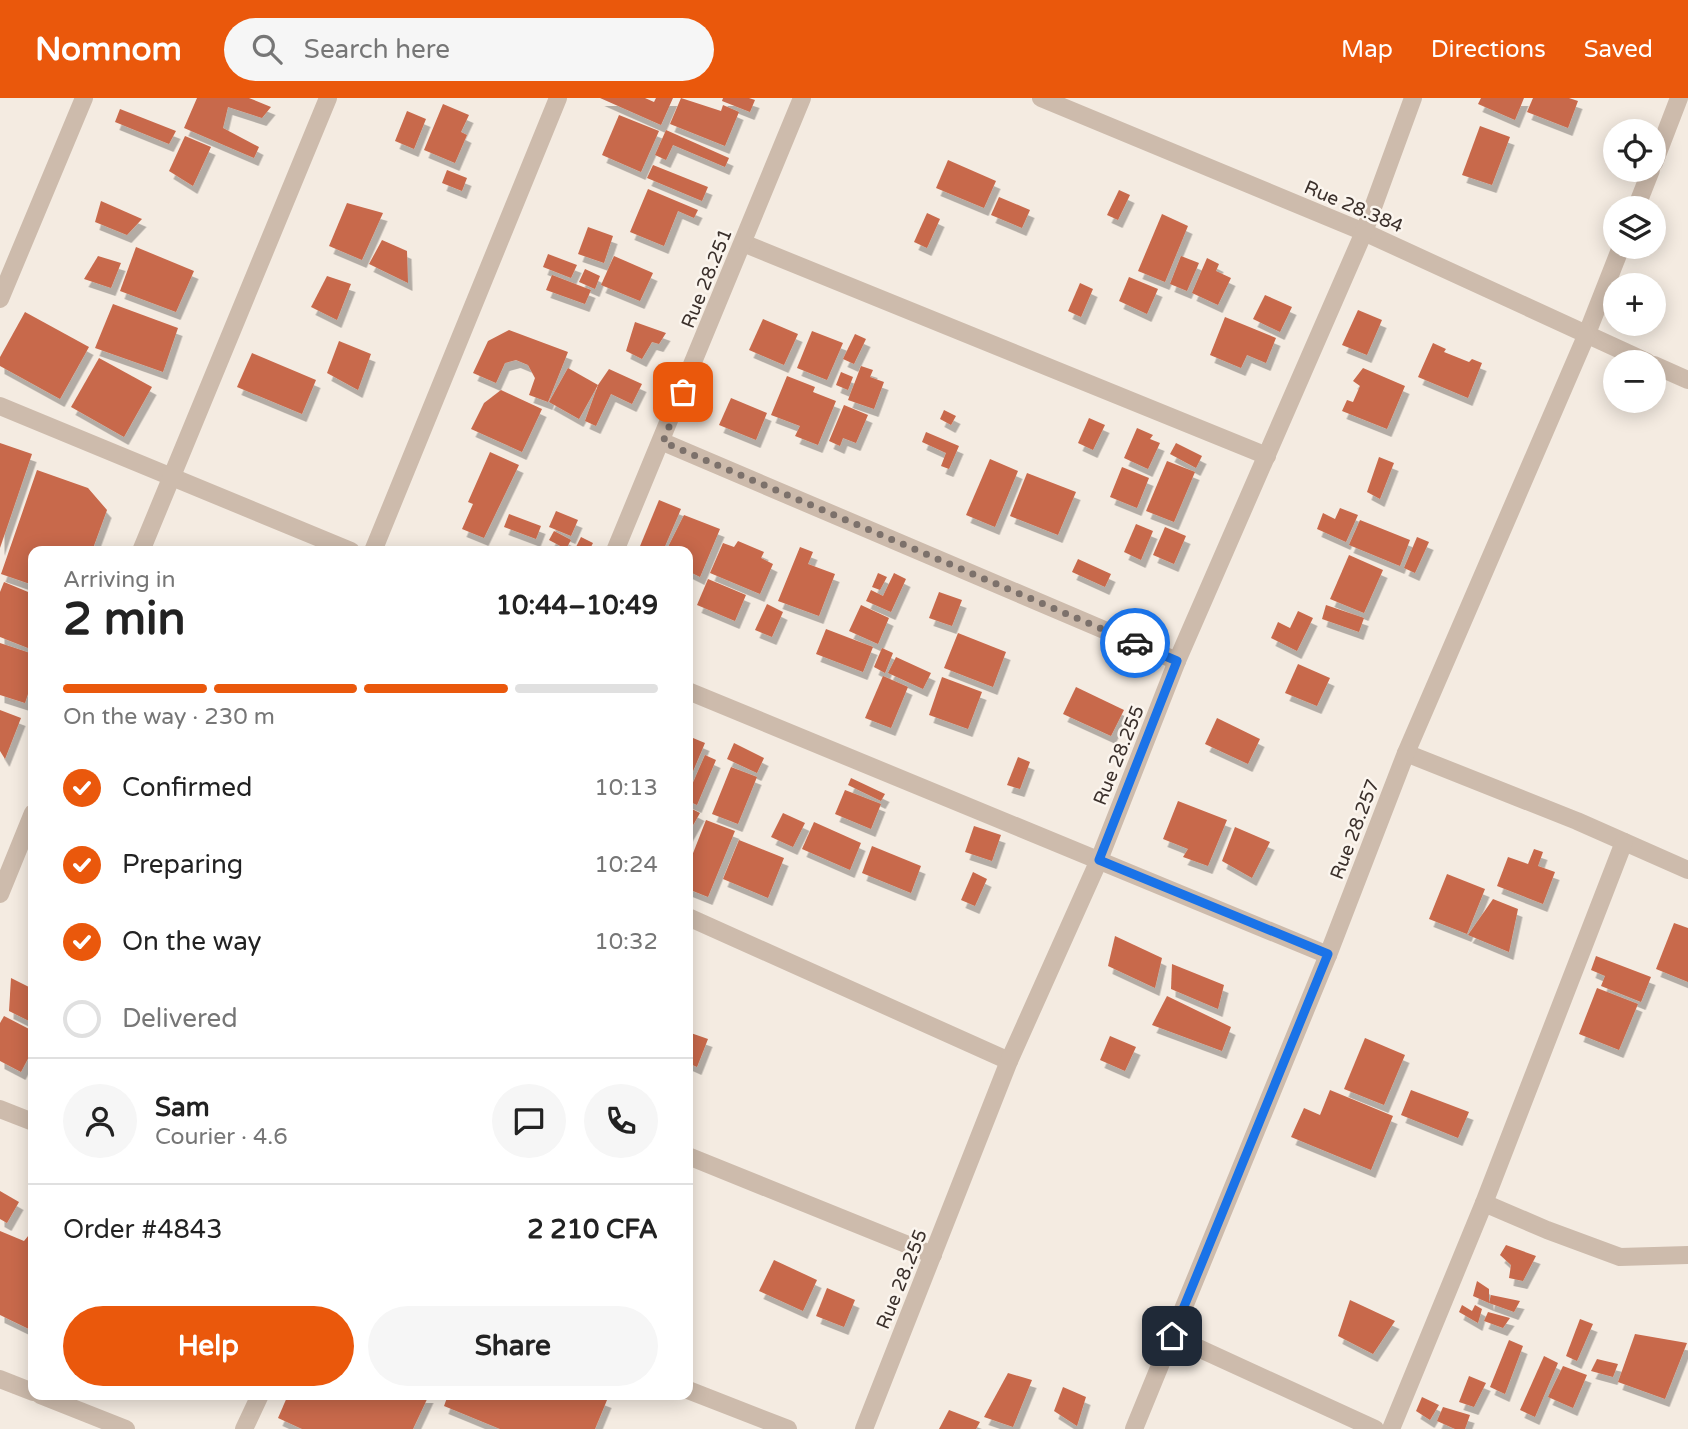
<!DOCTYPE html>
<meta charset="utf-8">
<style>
body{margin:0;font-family:"Varela Round",sans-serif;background:#f6f6f6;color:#222;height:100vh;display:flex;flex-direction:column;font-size:26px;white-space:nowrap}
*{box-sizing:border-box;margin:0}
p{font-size:23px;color:#767676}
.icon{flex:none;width:38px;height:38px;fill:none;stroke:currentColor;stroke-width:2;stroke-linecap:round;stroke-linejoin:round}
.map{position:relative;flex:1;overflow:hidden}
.panel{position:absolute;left:28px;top:448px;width:665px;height:854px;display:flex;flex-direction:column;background:#fff;border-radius:14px;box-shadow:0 4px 18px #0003}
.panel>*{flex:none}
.controls{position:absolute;left:1603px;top:21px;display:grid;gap:14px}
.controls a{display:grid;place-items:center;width:63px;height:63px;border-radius:50%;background:#fff;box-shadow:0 4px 18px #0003;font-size:35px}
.pin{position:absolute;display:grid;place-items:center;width:60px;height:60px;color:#fff;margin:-30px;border-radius:14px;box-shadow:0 4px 10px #0006}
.courier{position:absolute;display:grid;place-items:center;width:70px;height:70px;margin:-35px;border:5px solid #1a73e8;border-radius:50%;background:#fff;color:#222;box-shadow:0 2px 9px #0007}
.overview em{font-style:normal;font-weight:800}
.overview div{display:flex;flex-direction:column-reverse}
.overview{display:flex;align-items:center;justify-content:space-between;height:119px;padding:0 35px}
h1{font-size:46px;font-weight:800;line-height:52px}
.bar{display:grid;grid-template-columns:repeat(4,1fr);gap:10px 7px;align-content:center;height:84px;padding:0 35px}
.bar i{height:9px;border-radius:5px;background:#e0e0e0}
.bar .selected{background:#ea580c}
.bar p{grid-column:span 4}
.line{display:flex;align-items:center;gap:18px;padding:0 35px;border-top:2px solid #e0e0e0}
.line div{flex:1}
.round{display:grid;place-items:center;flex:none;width:74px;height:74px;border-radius:37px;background:#f6f6f6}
ol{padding:0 35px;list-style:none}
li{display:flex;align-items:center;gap:21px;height:77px}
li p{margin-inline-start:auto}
li .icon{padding:7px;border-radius:50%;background:#ea580c;color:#fff;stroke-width:4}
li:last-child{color:#767676}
li i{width:38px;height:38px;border:4px solid #e0e0e0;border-radius:50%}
.action{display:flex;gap:14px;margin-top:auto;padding:14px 35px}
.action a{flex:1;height:80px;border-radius:42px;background:#ea580c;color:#fff;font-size:28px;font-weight:800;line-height:80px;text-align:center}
.action a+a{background:#f6f6f6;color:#222}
header{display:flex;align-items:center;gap:42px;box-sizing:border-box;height:98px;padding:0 35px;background:#ea580c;color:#fff}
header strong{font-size:33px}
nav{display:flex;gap:38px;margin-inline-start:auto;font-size:24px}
.search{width:490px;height:63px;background:#f6f6f6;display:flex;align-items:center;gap:18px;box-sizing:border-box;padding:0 24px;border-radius:38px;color:#767676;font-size:26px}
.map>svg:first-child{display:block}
.building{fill:#c8694b;filter:url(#shadow)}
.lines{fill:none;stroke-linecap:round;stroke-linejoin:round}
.minor{stroke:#cdbbac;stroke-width:18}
.done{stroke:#7c716b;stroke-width:7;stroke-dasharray:0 12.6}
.route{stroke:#1a73e8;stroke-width:9}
.labels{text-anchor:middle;stroke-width:5;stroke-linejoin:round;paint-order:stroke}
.street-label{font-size:19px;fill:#3b302b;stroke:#fbf5ee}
</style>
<header>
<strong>Nomnom</strong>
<div class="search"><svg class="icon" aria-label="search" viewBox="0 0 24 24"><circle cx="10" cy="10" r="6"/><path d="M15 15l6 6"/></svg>Search here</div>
<nav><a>Map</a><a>Directions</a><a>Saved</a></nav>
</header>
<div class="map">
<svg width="1688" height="1331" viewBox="0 0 1688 1331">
<defs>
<filter id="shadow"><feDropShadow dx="4.5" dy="8" stdDeviation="0" flood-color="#0004"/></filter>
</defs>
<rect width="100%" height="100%" fill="#f4ebe1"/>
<g class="building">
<polygon points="197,0 249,0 271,9 262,20 228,9 223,30 259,49 254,60 184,30"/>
<polygon points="600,0 645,0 654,4 656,0 673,0 661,27"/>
<polygon points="681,0 721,13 723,7 739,14 725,48 670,26"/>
<polygon points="723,0 749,0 755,2 750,14 722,3"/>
<polygon points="1481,0 1524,0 1515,22 1478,6"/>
<polygon points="1533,0 1569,0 1578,3 1568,30 1527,14"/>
<polygon points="443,6 469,17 461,34 467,37 455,65 424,52"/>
<polygon points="120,11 176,33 169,46 115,24"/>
<polygon points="407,13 426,21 414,51 395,43"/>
<polygon points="619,17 659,33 641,74 602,57"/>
<polygon points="1480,28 1510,39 1492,87 1462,77"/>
<polygon points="666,32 729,60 725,69 673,47 666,62 655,57"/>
<polygon points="185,38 211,49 193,88 169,73"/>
<polygon points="948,62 996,83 984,110 936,90"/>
<polygon points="653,67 708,89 702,103 647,80"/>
<polygon points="447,72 467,80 462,93 442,85"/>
<polygon points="648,91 698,112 694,120 678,113 664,148 630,134"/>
<polygon points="1119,92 1130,97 1118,122 1107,117"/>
<polygon points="999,99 1030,112 1022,130 991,117"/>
<polygon points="101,103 142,121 127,137 95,124"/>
<polygon points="347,105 383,115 362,162 329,148"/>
<polygon points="927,115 940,121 927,150 914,144"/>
<polygon points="1162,116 1188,128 1165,184 1138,173"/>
<polygon points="588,129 613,138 604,165 578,156"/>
<polygon points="382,142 407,153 408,185 369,166"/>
<polygon points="136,149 194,173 176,214 120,193"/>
<polygon points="548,156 577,167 571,180 543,169"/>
<polygon points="98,158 121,165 111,190 84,181"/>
<polygon points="614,158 653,175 640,203 601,187"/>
<polygon points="1181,158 1199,165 1187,193 1170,186"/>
<polygon points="1207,160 1219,166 1216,173 1231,180 1218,207 1192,195"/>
<polygon points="585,171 600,178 595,191 579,184"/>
<polygon points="552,177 591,192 585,206 546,192"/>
<polygon points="327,178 351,186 337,222 311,209"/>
<polygon points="1129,179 1158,191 1147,216 1119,203"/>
<polygon points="1080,185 1093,191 1081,219 1068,213"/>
<polygon points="1265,197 1292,209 1280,234 1253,221"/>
<polygon points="113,206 178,230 163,274 95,250"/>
<polygon points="1358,212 1382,222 1367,257 1342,247"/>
<polygon points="25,214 89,249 60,301 0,268 0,259"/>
<polygon points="1225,219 1276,240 1266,265 1247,257 1241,270 1210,257"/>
<polygon points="763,221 798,236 784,267 749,252"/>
<polygon points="635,224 666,235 659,246 652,244 642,261 626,253"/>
<polygon points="509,232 568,254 548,304 529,297 535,280 528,267 516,262 505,265 496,285 473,275 488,243"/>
<polygon points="812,233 843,245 827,282 797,270"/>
<polygon points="855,236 866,241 854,266 843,261"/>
<polygon points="339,243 371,256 358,292 327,275"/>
<polygon points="1433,245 1446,251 1444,254 1469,264 1472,261 1482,265 1468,300 1418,279"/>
<polygon points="252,255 316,282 302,316 237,289"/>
<polygon points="99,260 152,289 124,339 71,309"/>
<polygon points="861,268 873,272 870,279 884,284 874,311 848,302"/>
<polygon points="568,270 598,287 579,321 549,304"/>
<polygon points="1363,270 1405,288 1387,331 1342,313 1347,302 1353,304 1360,288 1353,283"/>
<polygon points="609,271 642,286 632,306 611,296 596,328 585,323 598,287"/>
<polygon points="841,274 853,279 848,292 836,287"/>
<polygon points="787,278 815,289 813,294 836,303 818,347 795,338 800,328 771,317"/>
<polygon points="501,292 542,311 522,354 471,331 484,305"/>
<polygon points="731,300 767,315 756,342 719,327"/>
<polygon points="844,307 868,317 856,345 843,340 840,348 829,343"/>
<polygon points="944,312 956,318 951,327 940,321"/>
<polygon points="1089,320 1105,327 1093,352 1078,345"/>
<polygon points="1137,330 1153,337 1150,341 1160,345 1148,371 1124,360"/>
<polygon points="926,334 959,348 949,371 941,368 946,355 922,344"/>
<polygon points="0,345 32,356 0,450"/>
<polygon points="1176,345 1202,358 1196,370 1170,356"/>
<polygon points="490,354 519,367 484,440 462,431 473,406 468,404"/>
<polygon points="1379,359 1394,365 1380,401 1367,394"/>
<polygon points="990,361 1018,373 995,429 966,417"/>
<polygon points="1167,363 1195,374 1174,424 1146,413"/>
<polygon points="1122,369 1149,380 1137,410 1110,399"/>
<polygon points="37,372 88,390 107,412 92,453 33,453 33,487 1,476"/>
<polygon points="1027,375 1076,394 1058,437 1010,418"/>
<polygon points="659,402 681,411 663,453 638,453"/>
<polygon points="1340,410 1358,417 1346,444 1317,431 1323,415 1335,421"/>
<polygon points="556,413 578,422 571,438 549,429"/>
<polygon points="509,416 541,428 536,441 504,429"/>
<polygon points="684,417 720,431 700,479 688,473 688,453 666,453"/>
<polygon points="1360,422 1410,442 1400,468 1349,447"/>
<polygon points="1136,426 1153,433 1141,462 1124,454"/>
<polygon points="1165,429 1186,438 1174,466 1153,457"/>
<polygon points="554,433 571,442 566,451 549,442"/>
<polygon points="581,439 593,445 589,453 574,453"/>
<polygon points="1417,439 1429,444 1415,475 1404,470"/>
<polygon points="738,443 764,454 761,460 773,466 760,496 710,475 723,445 734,449"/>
<polygon points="800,449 813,454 808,466 835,476 819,518 778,503"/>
<polygon points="1349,457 1383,472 1364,515 1330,501"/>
<polygon points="1078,461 1111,476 1105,489 1072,474"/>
<polygon points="878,475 887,479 880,492 872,489"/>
<polygon points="894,475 906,481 891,514 866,503 871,492 883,498"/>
<polygon points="708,481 746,497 735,523 697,507"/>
<polygon points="4,484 33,496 33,552 0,539 0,494"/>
<polygon points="939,494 962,502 952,528 929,520"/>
<polygon points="767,506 783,514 772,539 755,532"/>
<polygon points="861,507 889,520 878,546 849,533"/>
<polygon points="1326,507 1364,520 1359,534 1322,521"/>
<polygon points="1298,513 1313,520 1297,553 1271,540 1278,524 1290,530"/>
<polygon points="826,531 873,549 863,574 816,556"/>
<polygon points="958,535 1006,554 993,589 944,570"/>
<polygon points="0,545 33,556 33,581 25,605 0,597"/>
<polygon points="882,550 893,555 885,575 874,569"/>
<polygon points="896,559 931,575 923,591 888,575"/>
<polygon points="1298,566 1330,580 1317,608 1285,595"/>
<polygon points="883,578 908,589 891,630 865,620"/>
<polygon points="942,579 982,594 968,631 929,617"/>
<polygon points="1076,589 1124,612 1111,638 1063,616"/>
<polygon points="0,612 21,620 5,661 0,653"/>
<polygon points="1217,620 1260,641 1248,666 1205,646"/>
<polygon points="693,640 705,645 688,685 688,653"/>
<polygon points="734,645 764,660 757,675 727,661"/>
<polygon points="705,657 716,662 697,707 688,703 688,696"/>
<polygon points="1018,659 1030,664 1020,691 1007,687"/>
<polygon points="731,669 757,679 738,726 712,716"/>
<polygon points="851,680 885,696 881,703 848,687"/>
<polygon points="845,692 881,706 871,731 835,716"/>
<polygon points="1178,703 1227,722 1208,768 1183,759 1188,751 1163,741"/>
<polygon points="688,709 700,715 688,736"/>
<polygon points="783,715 805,725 793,749 771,739"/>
<polygon points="706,722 735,733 708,799 688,791 688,768"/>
<polygon points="814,724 861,745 850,772 802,751"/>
<polygon points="974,728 1001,737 992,763 965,754"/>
<polygon points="1235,729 1270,744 1252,780 1222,763"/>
<polygon points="739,742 784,760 768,800 723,781"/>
<polygon points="872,748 921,768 911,795 862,775"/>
<polygon points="1534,751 1543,754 1538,768 1555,774 1543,806 1497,788 1508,759 1528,766"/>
<polygon points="973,774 987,781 975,808 961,802"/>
<polygon points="1447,776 1485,791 1467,836 1429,821"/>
<polygon points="1493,801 1518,811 1509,854 1468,837"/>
<polygon points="1674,825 1688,830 1688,884 1656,871"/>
<polygon points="1115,838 1162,860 1155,890 1108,868"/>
<polygon points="1596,858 1651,879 1641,904 1601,888 1605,878 1591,872"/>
<polygon points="1172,866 1224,887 1218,911 1171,891"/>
<polygon points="11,880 33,891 33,925 9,913"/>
<polygon points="1597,890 1638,906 1619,952 1579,936"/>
<polygon points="1167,898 1231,929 1222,953 1152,927"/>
<polygon points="4,918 33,933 33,951 21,974 0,963 0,925"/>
<polygon points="688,934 708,941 697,969 688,965"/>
<polygon points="1110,938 1136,949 1125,973 1100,962"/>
<polygon points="1365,940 1405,957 1384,1007 1344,991"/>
<polygon points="1330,992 1393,1018 1371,1072 1291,1039 1304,1010 1320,1017"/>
<polygon points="1411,992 1469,1014 1458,1040 1401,1017"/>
<polygon points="0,1093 19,1104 7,1125 0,1121"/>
<polygon points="33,1132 33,1233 0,1217 0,1133 24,1143"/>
<polygon points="1506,1147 1536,1158 1523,1183 1509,1180 1511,1167 1500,1157"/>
<polygon points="774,1162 817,1182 803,1213 759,1193"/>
<polygon points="1477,1183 1489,1191 1489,1205 1491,1197 1520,1203 1514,1214 1489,1205 1473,1198"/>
<polygon points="827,1190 855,1202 844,1229 816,1218"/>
<polygon points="1350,1202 1395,1223 1373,1256 1338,1238"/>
<polygon points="1462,1207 1472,1213 1475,1207 1482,1211 1478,1225 1459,1214"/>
<polygon points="1488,1214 1510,1220 1503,1230 1484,1223"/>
<polygon points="1580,1221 1593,1226 1577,1263 1566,1258"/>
<polygon points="1635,1236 1687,1245 1665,1301 1618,1284"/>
<polygon points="1509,1242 1523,1248 1505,1296 1490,1289"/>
<polygon points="1544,1258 1558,1265 1535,1319 1520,1312"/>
<polygon points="1597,1261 1618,1266 1613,1279 1591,1273"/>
<polygon points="1563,1268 1587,1277 1573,1310 1548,1299"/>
<polygon points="1008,1275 1032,1282 1013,1329 984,1319"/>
<polygon points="1469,1278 1486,1285 1474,1309 1459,1304"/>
<polygon points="1063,1289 1086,1299 1077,1328 1054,1313"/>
<polygon points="288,1297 429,1297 413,1331 302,1331 278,1320"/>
<polygon points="448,1297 594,1297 607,1302 595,1331 500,1331 444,1308"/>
<polygon points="1422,1299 1439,1307 1430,1322 1416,1313"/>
<polygon points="1443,1309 1470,1317 1465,1331 1455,1331 1437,1323"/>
<polygon points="949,1312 980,1324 976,1331 939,1331"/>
</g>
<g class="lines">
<g class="minor">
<polyline points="1041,0 1364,134 1647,264"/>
<polyline points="1654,65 1679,0"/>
<polyline points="1636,110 1651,72"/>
<polyline points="743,145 1267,358"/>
<polyline points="0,201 84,0"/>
<polyline points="1654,267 1688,282"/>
<polyline points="0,308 351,453"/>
<polyline points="663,344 1177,563"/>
<polyline points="141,453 328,0"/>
<polyline points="373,453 558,0"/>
<polyline points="615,453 802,0"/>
<polyline points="688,593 1328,857"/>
<polyline points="1406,655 1577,723 1688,772"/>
<polyline points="0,796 33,715"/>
<polyline points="688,819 1009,963"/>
<polyline points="0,1011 33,1024"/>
<polyline points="688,1058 933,1157"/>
<polyline points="1484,1105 1547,1132 1620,1159 1688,1157"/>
<polyline points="1172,1238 1375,1331"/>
<polyline points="0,1281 33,1294"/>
<polyline points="688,1292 788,1331"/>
<polyline points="40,1297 126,1331"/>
<polyline points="244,1331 260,1297"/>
<polyline points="864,1331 1009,963 1099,762 1177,563 1364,134 1413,0"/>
<polyline points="1134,1331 1328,857 1406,655 1586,238 1621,149"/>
<polyline points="1391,1331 1484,1105 1624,744"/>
</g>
</g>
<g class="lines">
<polyline class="done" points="683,294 663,344 1135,545"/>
<polyline class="route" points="1135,545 1177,563 1099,762 1328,856 1172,1238"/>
</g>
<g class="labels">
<g class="street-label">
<text transform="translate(1354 108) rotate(23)" y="7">Rue 28.384</text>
<text transform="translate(706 180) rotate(-68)" y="7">Rue 28.251</text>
<text transform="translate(1118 657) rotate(-68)" y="7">Rue 28.255</text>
<text transform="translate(1354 731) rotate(-69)" y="7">Rue 28.257</text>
<text transform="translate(901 1181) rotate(-68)" y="7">Rue 28.255</text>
</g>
</g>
</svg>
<div class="controls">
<a><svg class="icon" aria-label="locate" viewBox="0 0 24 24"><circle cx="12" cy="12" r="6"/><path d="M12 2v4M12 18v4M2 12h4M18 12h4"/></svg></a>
<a><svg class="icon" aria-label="layers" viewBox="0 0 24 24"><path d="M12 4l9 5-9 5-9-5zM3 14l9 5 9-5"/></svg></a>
<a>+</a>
<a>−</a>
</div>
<div class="pin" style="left:683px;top:294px;background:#ea580c"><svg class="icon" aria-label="bag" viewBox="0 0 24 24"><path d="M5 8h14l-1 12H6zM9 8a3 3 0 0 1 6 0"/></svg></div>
<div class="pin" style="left:1172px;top:1238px;background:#1f2937"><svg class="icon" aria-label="home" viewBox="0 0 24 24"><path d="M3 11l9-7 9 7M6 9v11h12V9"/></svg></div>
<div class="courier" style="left:1135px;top:545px"><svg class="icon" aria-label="car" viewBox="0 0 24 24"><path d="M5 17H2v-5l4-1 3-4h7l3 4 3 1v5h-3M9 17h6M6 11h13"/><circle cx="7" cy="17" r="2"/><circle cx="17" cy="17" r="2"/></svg></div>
<section class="panel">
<div class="overview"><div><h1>2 min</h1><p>Arriving in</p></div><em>10:44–10:49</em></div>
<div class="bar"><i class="selected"></i><i class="selected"></i><i class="selected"></i><i></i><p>On the way · 230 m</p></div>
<ol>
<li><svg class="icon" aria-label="check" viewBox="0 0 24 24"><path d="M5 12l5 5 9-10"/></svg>Confirmed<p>10:13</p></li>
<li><svg class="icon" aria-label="check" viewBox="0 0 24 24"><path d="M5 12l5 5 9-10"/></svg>Preparing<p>10:24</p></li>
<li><svg class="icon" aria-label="check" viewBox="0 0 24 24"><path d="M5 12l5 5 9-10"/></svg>On the way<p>10:32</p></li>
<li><i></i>Delivered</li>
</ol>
<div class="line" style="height:126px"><a class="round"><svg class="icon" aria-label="person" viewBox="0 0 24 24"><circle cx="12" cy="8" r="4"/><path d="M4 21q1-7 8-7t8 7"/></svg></a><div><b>Sam</b><p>Courier · 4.6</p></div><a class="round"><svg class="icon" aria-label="chat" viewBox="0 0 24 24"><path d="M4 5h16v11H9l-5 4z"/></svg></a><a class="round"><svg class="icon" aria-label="phone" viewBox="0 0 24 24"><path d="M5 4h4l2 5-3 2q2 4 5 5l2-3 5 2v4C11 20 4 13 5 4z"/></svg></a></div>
<div class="line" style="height:91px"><div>Order #4843</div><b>2 210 CFA</b></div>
<div class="action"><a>Help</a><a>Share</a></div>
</section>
</div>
